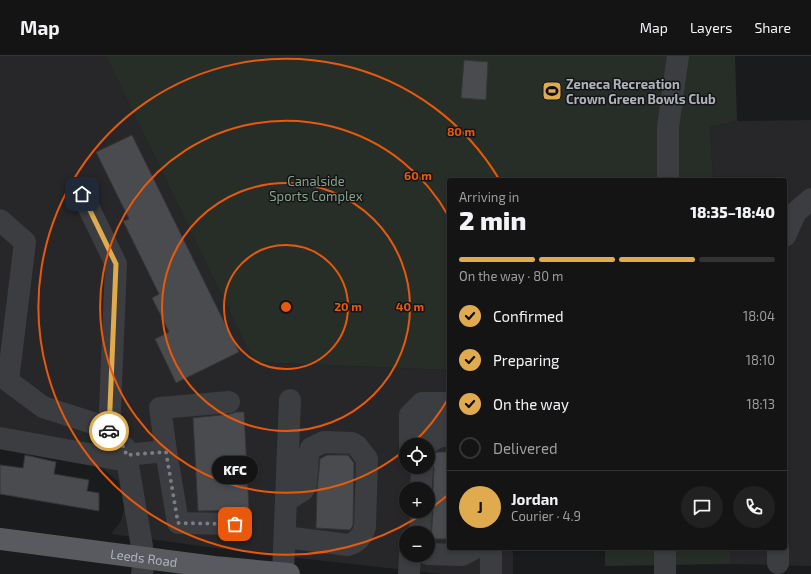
<!DOCTYPE html>
<meta charset="utf-8">
<style>
body{margin:0;font-family:"Exo 2",sans-serif;background:#212122;color:#f1f3f6;height:100vh;display:flex;flex-direction:column;font-size:15px;white-space:nowrap}
*{box-sizing:border-box;margin:0}
p{font-size:13px;color:#9d9ea0}
.icon{flex:none;width:22px;height:22px;fill:none;stroke:currentColor;stroke-width:2;stroke-linecap:round;stroke-linejoin:round}
.map{position:relative;flex:1;overflow:hidden}
.sheet{position:absolute;left:447px;top:122px;width:340px;height:372px;display:flex;flex-direction:column;background:#141415;border-radius:4px;box-shadow:0 2px 6px #0003,0 0 0 1px #333334}
.sheet>*{flex:none}
.fabs{position:absolute;left:399px;top:382px;display:grid;gap:8px}
.fabs a{display:grid;place-items:center;width:36px;height:36px;border-radius:50%;background:#141415;box-shadow:0 2px 6px #0003,0 0 0 1px #333334;font-size:20px}
.pin{position:absolute;display:grid;place-items:center;width:34px;height:34px;color:#fff;margin:-17px;border-radius:8px;box-shadow:0 2px 6px #0006}
.courier{position:absolute;display:grid;place-items:center;width:40px;height:40px;margin:-20px;border:3px solid #e0ab4f;border-radius:50%;background:#fff;color:#222;box-shadow:0 1px 5px #0007}
.bubble{position:absolute;height:28px;border-radius:14px;background:#141415;box-shadow:0 2px 6px #0003,0 0 0 1px #333334;font-size:13px;font-weight:800;line-height:28px;text-align:center}
.headline em{font-style:normal;font-weight:800}
.headline div{display:flex;flex-direction:column-reverse}
.headline{display:flex;align-items:center;justify-content:space-between;height:68px;padding:0 12px}
h1{font-size:26px;font-weight:800;line-height:30px}
.bar{display:grid;grid-template-columns:repeat(4,1fr);gap:6px 4px;align-content:center;height:48px;padding:0 12px}
.bar i{height:5px;border-radius:3px;background:#333334}
.bar .current{background:#e0ab4f}
.bar p{grid-column:span 4}
.line{display:flex;align-items:center;gap:10px;padding:0 12px;border-top:1px solid #333334}
.line div{flex:1}
.round{display:grid;place-items:center;flex:none;width:42px;height:42px;border-radius:21px;background:#212122}
ol{padding:0 12px;list-style:none}
li{display:flex;align-items:center;gap:12px;height:44px}
li p{margin-inline-start:auto}
li .icon{padding:4px;border-radius:50%;background:#e0ab4f;color:#111;stroke-width:4}
li:last-child{color:#9d9ea0}
li i{width:22px;height:22px;border:2px solid #333334;border-radius:50%}
header{display:flex;align-items:center;gap:24px;box-sizing:border-box;height:56px;padding:0 20px;background:#141415;border-bottom:1px solid #333334}
header strong{font-size:19px}
nav{display:flex;gap:22px;margin-inline-start:auto;font-size:14px}
.map>svg:first-child{display:block}
.built{fill:#272729;fill-rule:evenodd}
.green{fill:#272e28}
.building{fill:#4a4b4e;stroke:#353538}
.lines{fill:none;stroke-linecap:round;stroke-linejoin:round}
.minor{stroke:#3c3d41;stroke-width:22}
.major{stroke:#585a60;stroke-width:22}
.done{stroke:#7a7d83;stroke-width:4;stroke-dasharray:0 7.2}
.route{stroke:#e0ab4f;stroke-width:5}
.ring{fill:none;stroke:#e8590c;stroke-width:2}
.labels{text-anchor:middle;stroke-width:3;stroke-linejoin:round;paint-order:stroke}
.poi-label{font-size:13px;font-weight:bold;fill:#aeb2ba;stroke:#151517;text-anchor:start}
.park-label{font-size:13px;fill:#88a389;stroke:#151517}
.street-label{font-size:13px;fill:#aeb2ba;stroke:#151517}
.centre{fill:#e8590c;stroke:#151517;stroke-width:2}
.ring-label{font-size:12px;text-anchor:middle;font-weight:bold;fill:#e8590c;stroke:#151517;stroke-width:3;stroke-linejoin:round;paint-order:stroke}
</style>
<header>
<strong>Map</strong>
<nav><a>Map</a><a>Layers</a><a>Share</a></nav>
</header>
<div class="map">
<svg width="811" height="518" viewBox="0 0 811 518">
<rect width="100%" height="100%" fill="#1a1b1c"/>
<g class="built">
<path d="M 0,0 L 106,0 L 254,306 L 449,314 L 449,492 L 513,492 L 513,518 L 441,518 L 253,497 L 111,478 L 121,465 L 125,447 L 118,425 L 86,400 L 0,383 ZM 406,389 L 428,389 L 428,411 L 406,411 ZM 406,433 L 428,433 L 428,455 L 406,455 ZM 406,477 L 428,477 L 428,499 L 406,499 Z"/>
<polygon points="811,64 811,510 730,508 730,492 785,492 785,124 713,124 710,71 737,65"/>
</g>
<g class="green">
<polygon points="106,0 735,0 737,65 710,71 713,124 449,124 449,314 254,306"/>
<polygon points="605,492 730,492 730,508 605,510"/>
</g>
<g class="building">
<polygon points="464,4 488,6 486,44 461,42"/>
<polygon points="132,79 239,296 176,327 155,283 169,276 152,242 159,238 123,165 129,163 96,96"/>
<polygon points="236,356 244,356 249,454 198,455 193,362 230,358"/>
<polygon points="437,396 449,396 449,483 431,483 433,456 428,443 433,434 434,412 429,401"/>
<polygon points="25,399 56,406 54,418 89,424 87,435 99,437 99,455 0,438 0,409 23,412"/>
<polygon points="327,399 348,399 354,407 353,469 350,474 316,472 317,435 320,403"/>
</g>
<g class="lines">
<g class="minor">
<polyline points="668,124 668,71 678,0"/>
<polyline points="82,138 116,208 109,378"/>
<polyline points="0,164 25,186 8,325 43,351 99,369 125,392 144,502 142,518"/>
<polyline points="785,180 796,156 811,143"/>
<polyline points="0,382 127,405"/>
<polyline points="410,389 410,359 422,347 449,347"/>
<path d="M 424,389 C 424,369 428,362 449,362"/>
<path d="M 426,389 C 433,383 439,379 449,380"/>
<polyline points="166,395 160,352 229,346"/>
<polyline points="126,399 166,395 178,467 235,468"/>
<polyline points="421,433 422,411"/>
<polyline points="420,477 421,455"/>
<path d="M 285,481 L 348,489 C 358,486 362,481 365,471 L 367,403 L 357,390 L 352,387 L 324,386 L 311,392 L 308,400 L 306,428 L 303,434 L 286,445"/>
<polyline points="491,492 491,518"/>
<polyline points="778,492 778,507"/>
<polyline points="428,498 462,499 475,492"/>
<polyline points="283,517 290,344"/>
<polyline points="409,518 410,499"/>
<polyline points="665,518 665,492"/>
</g>
<path class="major" id="s1" d="M 0,483 L 214,511 L 289,518"/>
</g>
<g class="lines">
<polyline class="done" points="109,375 109,378 125,392 126,399 166,396 178,467 235,468"/>
<polyline class="route" points="82,138 116,208 109,375"/>
</g>
<g class="ring">
<circle cx="286" cy="251" r="62"/>
<circle cx="286" cy="251" r="124"/>
<path d="M449 341A186 186 0 0 1 412 388M406 393A186 186 0 1 1 449 161"/>
<path d="M449 438A248 248 0 1 1 499 123"/>
</g>
<defs>
<g id="stadium-square" transform="scale(1)"><rect x="-9" y="-9" width="18" height="18" rx="4" fill="#e0ab4f" stroke="#151517"/><path d="M0-5a6.5 5 0 1 0 0 10a6.5 5 0 1 0 0-10ZM-3.5-1.8h7v3.6h-7Z" fill="#111"/></g>
</defs>
<g fill-rule="evenodd">
<use href="#stadium-square" x="552" y="35"/>
</g>
<g class="labels">
<g class="poi-label">
<text x="566" y="33">Zeneca Recreation<tspan x="566" dy="15">Crown Green Bowls Club</tspan></text>
</g>
<g class="park-label">
<text x="316" y="130">Canalside<tspan x="316" dy="15">Sports Complex</tspan></text>
</g>
<g class="street-label">
<text dy="5" stroke="none"><textPath href="#s1" startOffset="145">Leeds Road</textPath></text>
</g>
</g>
<circle cx="286" cy="251" r="6" class="centre"/>
<g class="ring-label">
<text x="461" y="80">80 m</text>
<text x="418" y="124">60 m</text>
<text x="348" y="255">20 m</text>
<text x="410" y="255">40 m</text>
</g>
</svg>
<div class="fabs">
<a><svg class="icon" aria-label="locate" viewBox="0 0 24 24"><circle cx="12" cy="12" r="6"/><path d="M12 2v4M12 18v4M2 12h4M18 12h4"/></svg></a>
<a>+</a>
<a>−</a>
</div>
<div class="pin" style="left:235px;top:468px;background:#ea580c"><svg class="icon" aria-label="bag" viewBox="0 0 24 24"><path d="M5 8h14l-1 12H6zM9 8a3 3 0 0 1 6 0"/></svg></div>
<div class="pin" style="left:82px;top:138px;background:#1f2937"><svg class="icon" aria-label="home" viewBox="0 0 24 24"><path d="M3 11l9-7 9 7M6 9v11h12V9"/></svg></div>
<div class="courier" style="left:109px;top:375px"><svg class="icon" aria-label="car" viewBox="0 0 24 24"><path d="M5 17H2v-5l4-1 3-4h7l3 4 3 1v5h-3M9 17h6M6 11h13"/><circle cx="7" cy="17" r="2"/><circle cx="17" cy="17" r="2"/></svg></div>
<div class="bubble" style="left:212px;top:400px;width:46px">KFC</div>
<section class="sheet">
<div class="headline"><div><h1>2 min</h1><p>Arriving in</p></div><em>18:35–18:40</em></div>
<div class="bar"><i class="current"></i><i class="current"></i><i class="current"></i><i></i><p>On the way · 80 m</p></div>
<ol>
<li><svg class="icon" aria-label="check" viewBox="0 0 24 24"><path d="M5 12l5 5 9-10"/></svg>Confirmed<p>18:04</p></li>
<li><svg class="icon" aria-label="check" viewBox="0 0 24 24"><path d="M5 12l5 5 9-10"/></svg>Preparing<p>18:10</p></li>
<li><svg class="icon" aria-label="check" viewBox="0 0 24 24"><path d="M5 12l5 5 9-10"/></svg>On the way<p>18:13</p></li>
<li><i></i>Delivered</li>
</ol>
<div class="line" style="height:72px"><b class="round" style="background:#e0ab4f;color:#111">J</b><div><b>Jordan</b><p>Courier · 4.9</p></div><a class="round"><svg class="icon" aria-label="chat" viewBox="0 0 24 24"><path d="M4 5h16v11H9l-5 4z"/></svg></a><a class="round"><svg class="icon" aria-label="phone" viewBox="0 0 24 24"><path d="M5 4h4l2 5-3 2q2 4 5 5l2-3 5 2v4C11 20 4 13 5 4z"/></svg></a></div>
</section>
</div>
